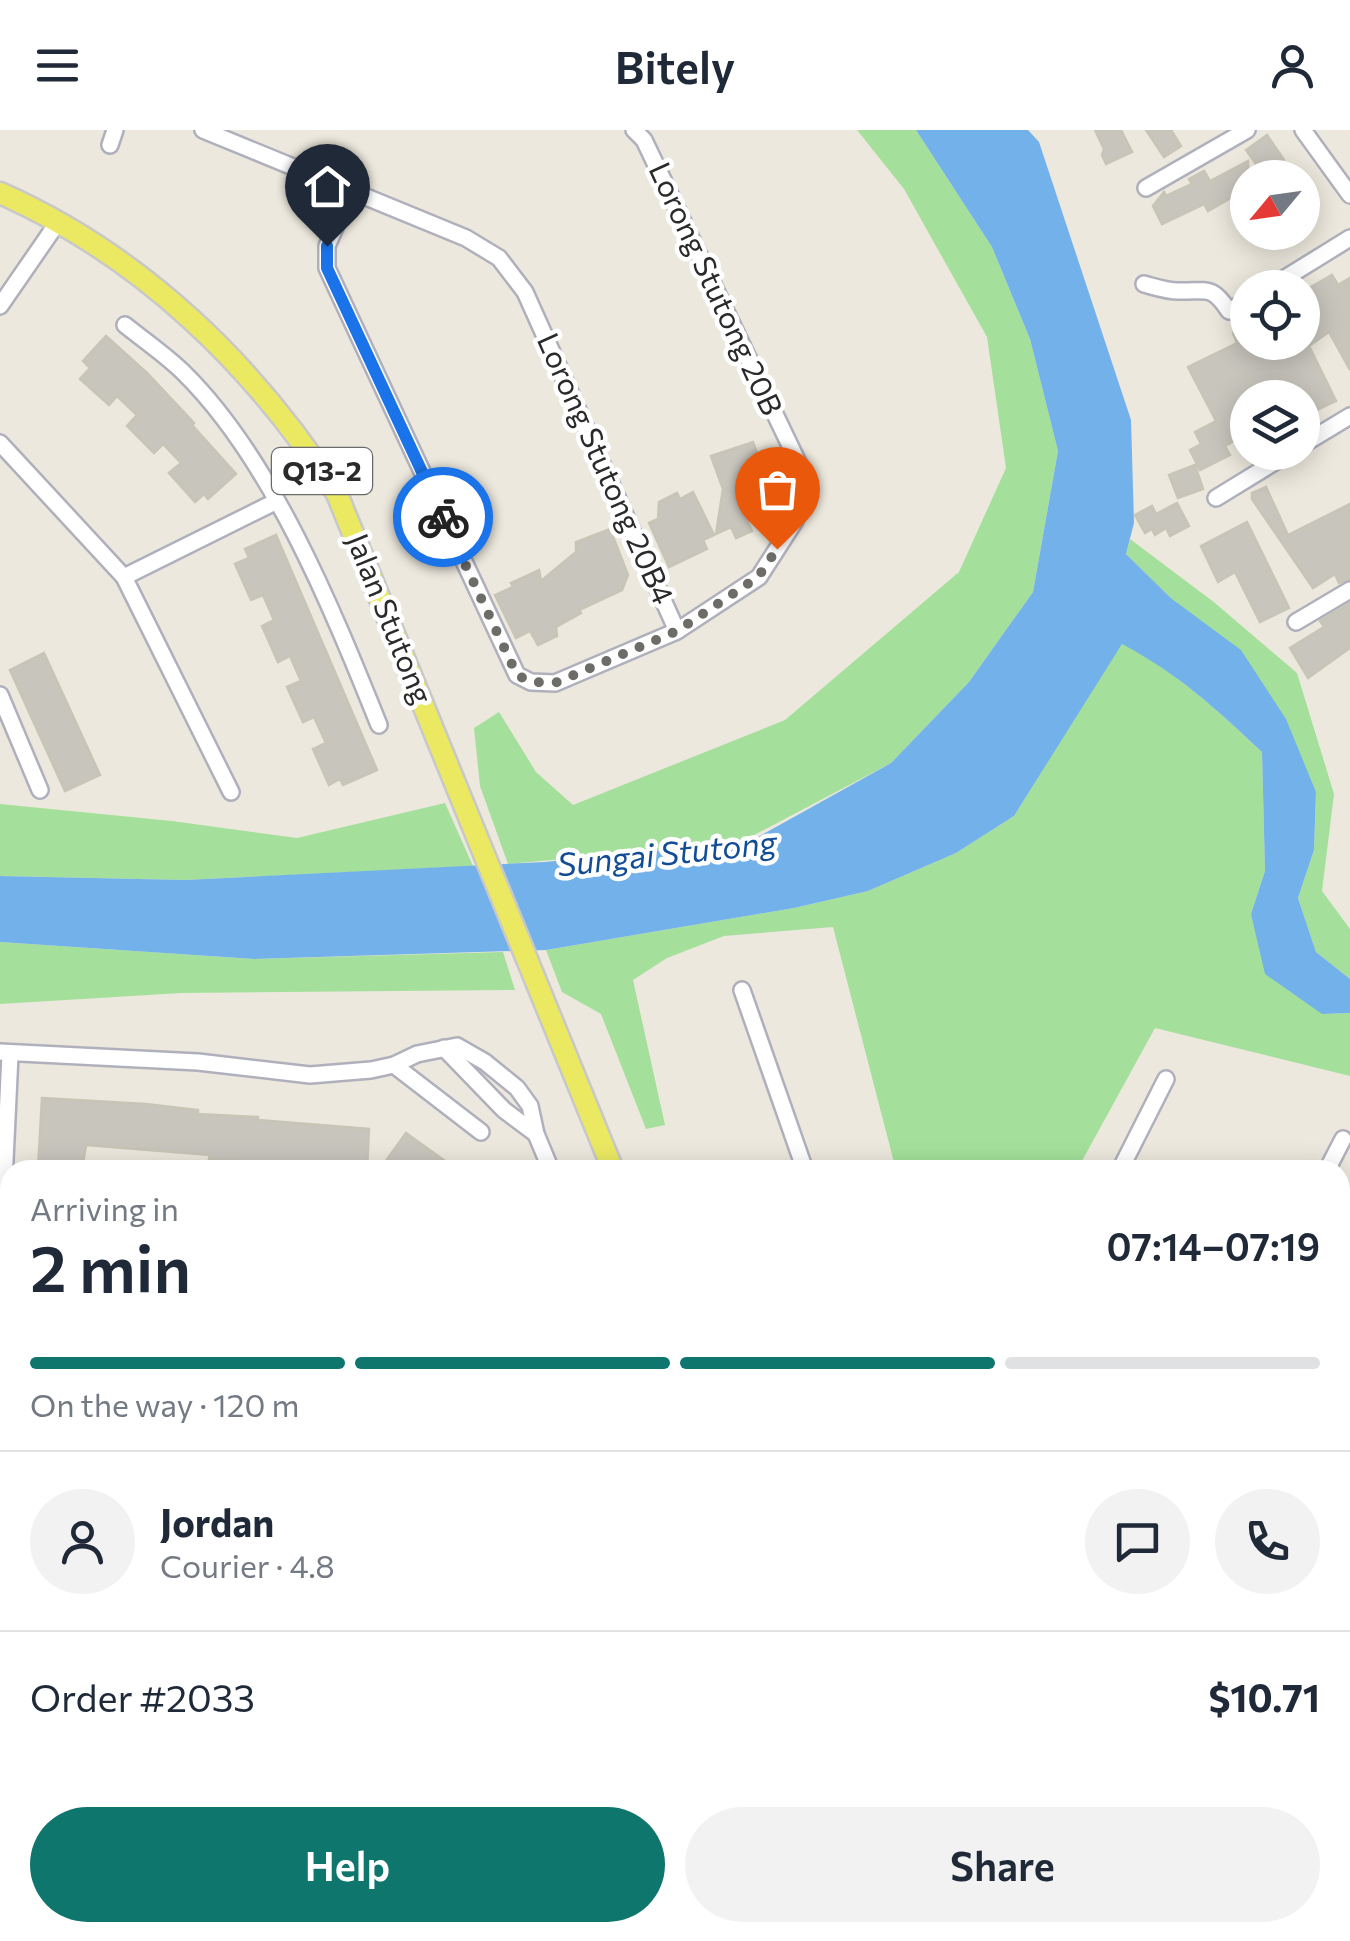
<!DOCTYPE html>
<meta charset="utf-8">
<style>
body{margin:0;font-family:Commissioner,sans-serif;background:#f2f2f3;color:#1f2937;height:100vh;display:flex;flex-direction:column;font-size:38px;white-space:nowrap}
*{box-sizing:border-box;margin:0}
p{font-size:32px;color:#747a83}
.icon{flex:none;width:55px;height:55px;fill:none;stroke:currentColor;stroke-width:2;stroke-linecap:round;stroke-linejoin:round}
.map{position:relative;flex:1;overflow:hidden}
.sheet{position:absolute;left:0px;top:1030px;width:1350px;height:782px;display:flex;flex-direction:column;background:#fff;border-radius:30px 30px 0 0;box-shadow:0 5px 25px #0003}
.sheet>*{flex:none}
.needle{width:65px;rotate:241deg}
.tools{position:absolute;left:1230px;top:30px;display:grid;gap:20px}
.tools a{display:grid;place-items:center;width:90px;height:90px;border-radius:50%;background:#fff;box-shadow:0 5px 25px #0003;font-size:50px}
.pin{position:absolute;display:grid;place-items:center;width:85px;height:85px;color:#fff;margin:-102px -42px;border-radius:50% 50% 50% 0;rotate:-45deg;box-shadow:0 0 10px #0007}
.pin .icon{rotate:45deg}
.courier{position:absolute;display:grid;place-items:center;width:100px;height:100px;margin:-50px;border:8px solid #1a73e8;border-radius:50%;background:#fff;color:#222;box-shadow:0 2px 12px #0007}
.headline em{font-style:normal;font-weight:600}
.headline div{display:flex;flex-direction:column-reverse}
.headline{display:flex;align-items:center;justify-content:space-between;height:170px;padding:0 30px}
h1{font-size:65px;font-weight:600;line-height:75px}
.bar{display:grid;grid-template-columns:repeat(4,1fr);gap:15px 10px;align-content:center;height:120px;padding:0 30px}
.bar i{height:12px;border-radius:8px;background:#e0e1e3}
.bar .on{background:#0f766e}
.bar p{grid-column:span 4}
.line{display:flex;align-items:center;gap:25px;padding:0 30px;border-top:2px solid #e0e1e3}
.line div{flex:1}
.round{display:grid;place-items:center;flex:none;width:105px;height:105px;border-radius:52px;background:#f2f2f3}
.cta{display:flex;gap:20px;margin-top:auto;padding:20px 30px}
.cta a{flex:1;height:115px;border-radius:60px;background:#0f766e;color:#fff;font-size:40px;font-weight:600;line-height:115px;text-align:center}
.cta a+a{background:#f2f2f3;color:#1f2937}
header{display:flex;justify-content:space-between;align-items:center;height:130px;padding:0 30px;background:#fff;font-size:45px;font-weight:600}
.map>svg:first-child{display:block}
.green{fill:#a4e09b}
.water{fill:#73b1ea}
.building{fill:#c7c5bc;stroke:#c7c5b6;stroke-width:2.5}
.lines{fill:none;stroke-linecap:round;stroke-linejoin:round}
.minor-casing{stroke:#b0b0bd;stroke-width:20}
.major-casing{stroke:#c8c8c8;stroke-width:25}
.minor{stroke:#fff;stroke-width:15}
.major{stroke:#ebe962;stroke-width:20}
.done{stroke:#6e6c69;stroke-width:10;stroke-dasharray:0 18}
.route{stroke:#1a73e8;stroke-width:12}
.labels{text-anchor:middle;stroke-width:9;stroke-linejoin:round;paint-order:stroke}
.shield{fill:#fff;stroke:#6a6a6a;stroke-width:2.5}
.shield-label{font-size:28px;font-weight:bold;fill:#2a2a2a}
.street-label{font-size:30px;fill:#2a2a2a;stroke:#fff}
.water-label{font-size:32px;font-style:italic;fill:#124c96;stroke:#fff}
</style>
<header><svg class="icon" aria-label="menu" viewBox="0 0 24 24"><path d="M4 6h16M4 12h16M4 18h16"/></svg>Bitely<svg class="icon" aria-label="person" viewBox="0 0 24 24"><circle cx="12" cy="8" r="4"/><path d="M4 21q1-7 8-7t8 7"/></svg></header>
<div class="map">
<svg width="1350" height="1811" viewBox="0 0 1350 1811">
<rect width="100%" height="100%" fill="#ece8dd"/>
<g class="green">
<polygon points="857,0 916,0 992,117 1030,209 1058,321 1033,462 969,552 891,633 739,713 508,734 480,656 474,598 499,582 536,642 573,675 785,590 959,442 1006,338 987,207 904,59"/>
<polygon points="1130,409 1215,473 1297,543 1334,664 1322,761 1350,799 1350,849 1316,822 1298,768 1314,720 1316,662 1172,469 1126,424"/>
<path d="M 1122,513 C 1180,545 1215,578 1262,622 L 1265,741 L 1251,784 L 1322,884 L 1350,883 L 1350,946 L 1155,898 L 1077,1040 L 896,1040 L 833,797 L 724,806 L 667,828 L 633,850 L 665,995 L 646,999 L 601,884 L 562,862 L 546,820 L 794,778 L 868,761 L 956,723 L 1014,686 Z"/>
<polygon points="445,673 473,736 185,750 0,746 0,674 172,691 297,708"/>
<polygon points="0,812 254,829 503,822 515,860 181,863 0,874"/>
<polygon points="1340,1421 1350,1428 1350,1623 1340,1630"/>
</g>
<path class="water" d="M 916,0 L 1028,0 L 1039,12 L 1131,290 L 1134,393 L 1126,424 L 1172,469 L 1241,520 L 1286,589 L 1316,662 L 1314,720 L 1298,768 L 1316,822 L 1350,849 L 1350,883 L 1322,884 L 1265,844 L 1251,784 L 1265,741 L 1262,622 C 1215,578 1180,545 1122,514 L 1014,686 L 956,723 L 868,761 L 794,778 L 546,820 L 254,829 L 0,812 L 0,746 L 185,750 L 545,732 L 751,711 L 891,633 L 969,552 L 1033,462 L 1058,321 L 1030,209 L 992,117 Z"/>
<g class="building">
<polygon points="1095,0 1121,0 1132,22 1106,34 1102,25 1104,19"/>
<polygon points="1146,0 1171,0 1181,16 1164,27"/>
<polygon points="1267,5 1284,30 1264,45 1246,20"/>
<polygon points="1248,31 1248,58 1208,81 1204,74 1162,94 1153,76 1164,62 1166,66 1192,54 1189,49 1204,41 1210,51"/>
<polygon points="1332,145 1338,155 1350,148 1350,240 1329,202 1309,216 1336,271 1302,287 1302,268 1248,268 1248,303 1225,316 1230,325 1200,340 1190,320 1201,314 1195,302 1216,291 1188,237 1237,213 1233,203 1248,197 1248,212 1302,212 1302,162"/>
<polygon points="106,206 147,243 194,293 192,295 236,344 208,369 204,364 195,372 169,343 181,333 163,314 154,323 127,296 137,285 117,266 109,275 80,249 90,238 83,231"/>
<polygon points="753,312 768,354 741,377 752,401 736,408 731,397 716,404 723,359 711,326"/>
<polygon points="1195,335 1203,359 1178,368 1169,345"/>
<polygon points="1266,357 1288,405 1350,374 1350,449 1339,453 1335,444 1313,458 1252,369 1252,363"/>
<polygon points="693,362 714,405 703,410 707,419 669,437 649,393 658,389 659,372 677,363 680,369"/>
<polygon points="1177,373 1189,396 1170,406 1166,398 1155,405 1152,399 1145,403 1135,385 1152,376 1156,384"/>
<polygon points="1247,392 1289,478 1260,492 1235,442 1218,452 1201,416"/>
<polygon points="610,399 628,445 622,460 579,480 581,483 556,497 557,506 538,515 530,501 516,508 495,465 513,457 511,453 539,440 541,451 576,422 576,412"/>
<polygon points="276,405 377,640 343,655 340,649 329,655 313,619 326,613 314,587 303,592 287,557 301,551 290,526 278,532 262,496 274,490 263,465 251,470 235,434 249,428 245,419"/>
<polygon points="1350,473 1350,518 1308,548 1290,518 1324,497 1320,491"/>
<polygon points="44,523 100,645 65,661 10,540"/>
<polygon points="42,968 146,974 198,980 198,984 258,987 258,990 369,999 367,1040 259,1035 259,1032 209,1029 210,1025 86,1015 82,1040 38,1040"/>
<polygon points="406,1003 445,1031 454,1040 390,1040 383,1035"/>
</g>
<g class="lines">
<g class="minor-casing">
<g id="minor">
<polyline points="203,0 466,108 499,128 525,162 677,501"/>
<polyline points="1303,0 1350,65"/>
<polyline points="110,15 115,0"/>
<polyline points="1146,58 1247,0"/>
<polyline points="351,61 327,116 327,138 517,545 531,552 555,553 677,501 759,447 795,391 806,349 644,10 634,0"/>
<path d="M 1144,154 C 1155,157 1167,161 1178,161 C 1207,162 1211,154 1229,181 L 1248,170"/>
<polyline points="1269,158 1350,108"/>
<polyline points="0,176 58,92"/>
<path d="M 125,195 C 145,211 167,226 184,243 C 273,331 333,481 379,595"/>
<polyline points="0,313 124,447 231,662"/>
<polyline points="1302,315 1350,286"/>
<polyline points="1216,368 1291,322"/>
<polyline points="124,447 275,372"/>
<polyline points="1296,492 1350,460"/>
<polyline points="0,565 40,660"/>
<polyline points="742,860 805,1040"/>
<polyline points="444,918 504,980 536,1004"/>
<polyline points="0,922 198,932 310,945 371,940 394,935 417,924 457,916 485,932 517,958 530,976 536,1004 551,1040"/>
<polyline points="394,935 481,1002"/>
<polyline points="1120,1040 1166,949"/>
<polyline points="1327,1040 1343,1009"/>
<polyline points="1,1115 10,925"/>
<polyline points="0,1237 10,1238"/>
<polyline points="1340,1369 1350,1376"/>
<polyline points="0,1446 10,1446"/>
<polyline points="0,1558 10,1590"/>
<polyline points="233,1802 256,1811"/>
<polyline points="715,1802 716,1811"/>
<polyline points="889,1802 896,1809 917,1802"/>
<polyline points="1069,1802 1075,1811"/>
<polyline points="73,1811 74,1802"/>
<polyline points="346,1811 346,1802"/>
<polyline points="494,1811 522,1809"/>
</g>
</g>
<g class="major-casing">
<g id="major">
<path d="M 0,63 C 142,126 254,235 337,364 L 613,1040"/>
<polyline points="948,1802 952,1811"/>
</g>
</g>
<use href="#minor" class="minor"/>
<use href="#major" class="major"/>
</g>
<g class="lines">
<polyline class="done" points="443,387 517,545 531,552 555,553 677,501 758,447 777,419"/>
<polyline class="route" points="327,116 327,138 443,387"/>
</g>
<g class="labels">
<rect class="shield" x="272" y="318" width="100" height="46" rx="8"/>
<g class="shield-label">
<text x="322" y="351">Q13-2</text>
</g>
<g class="street-label">
<text transform="translate(715 159) rotate(65)" y="10">Lorong Stutong 20B</text>
<text transform="translate(605 339) rotate(66)" y="10">Lorong Stutong 20B4</text>
<text transform="translate(389 489) rotate(68)" y="10">Jalan Stutong</text>
</g>
<g class="water-label">
<text transform="translate(667 724) rotate(-6)" y="11">Sungai Stutong</text>
</g>
</g>
</svg>
<div class="tools">
<a><svg class="needle" viewBox="-14 -14 28 28"><path d="M0-13l5 13h-10z" fill="#e53935"/><path d="M0 13l5-13h-10z" fill="#747a83"/></svg></a>
<a><svg class="icon" aria-label="locate" viewBox="0 0 24 24"><circle cx="12" cy="12" r="6"/><path d="M12 2v4M12 18v4M2 12h4M18 12h4"/></svg></a>
<a><svg class="icon" aria-label="layers" viewBox="0 0 24 24"><path d="M12 4l9 5-9 5-9-5zM3 14l9 5 9-5"/></svg></a>
</div>
<div class="pin" style="left:777px;top:419px;background:#ea580c"><svg class="icon" aria-label="bag" viewBox="0 0 24 24"><path d="M5 8h14l-1 12H6zM9 8a3 3 0 0 1 6 0"/></svg></div>
<div class="pin" style="left:327px;top:116px;background:#1f2937"><svg class="icon" aria-label="home" viewBox="0 0 24 24"><path d="M3 11l9-7 9 7M6 9v11h12V9"/></svg></div>
<div class="courier" style="left:443px;top:387px"><svg class="icon" aria-label="bike" viewBox="0 0 24 24"><circle cx="6" cy="16" r="4"/><circle cx="18" cy="16" r="4"/><path d="M6 16l4-8h5l3 8M10 8l3 8H6M13 5h3"/></svg></div>
<section class="sheet">
<div class="headline"><div><h1>2 min</h1><p>Arriving in</p></div><em>07:14–07:19</em></div>
<div class="bar"><i class="on"></i><i class="on"></i><i class="on"></i><i></i><p>On the way · 120 m</p></div>
<div class="line" style="height:180px"><a class="round"><svg class="icon" aria-label="person" viewBox="0 0 24 24"><circle cx="12" cy="8" r="4"/><path d="M4 21q1-7 8-7t8 7"/></svg></a><div><b>Jordan</b><p>Courier · 4.8</p></div><a class="round"><svg class="icon" aria-label="chat" viewBox="0 0 24 24"><path d="M4 5h16v11H9l-5 4z"/></svg></a><a class="round"><svg class="icon" aria-label="phone" viewBox="0 0 24 24"><path d="M5 4h4l2 5-3 2q2 4 5 5l2-3 5 2v4C11 20 4 13 5 4z"/></svg></a></div>
<div class="line" style="height:130px"><div>Order #2033</div><b>$10.71</b></div>
<div class="cta"><a>Help</a><a>Share</a></div>
</section>
</div>
